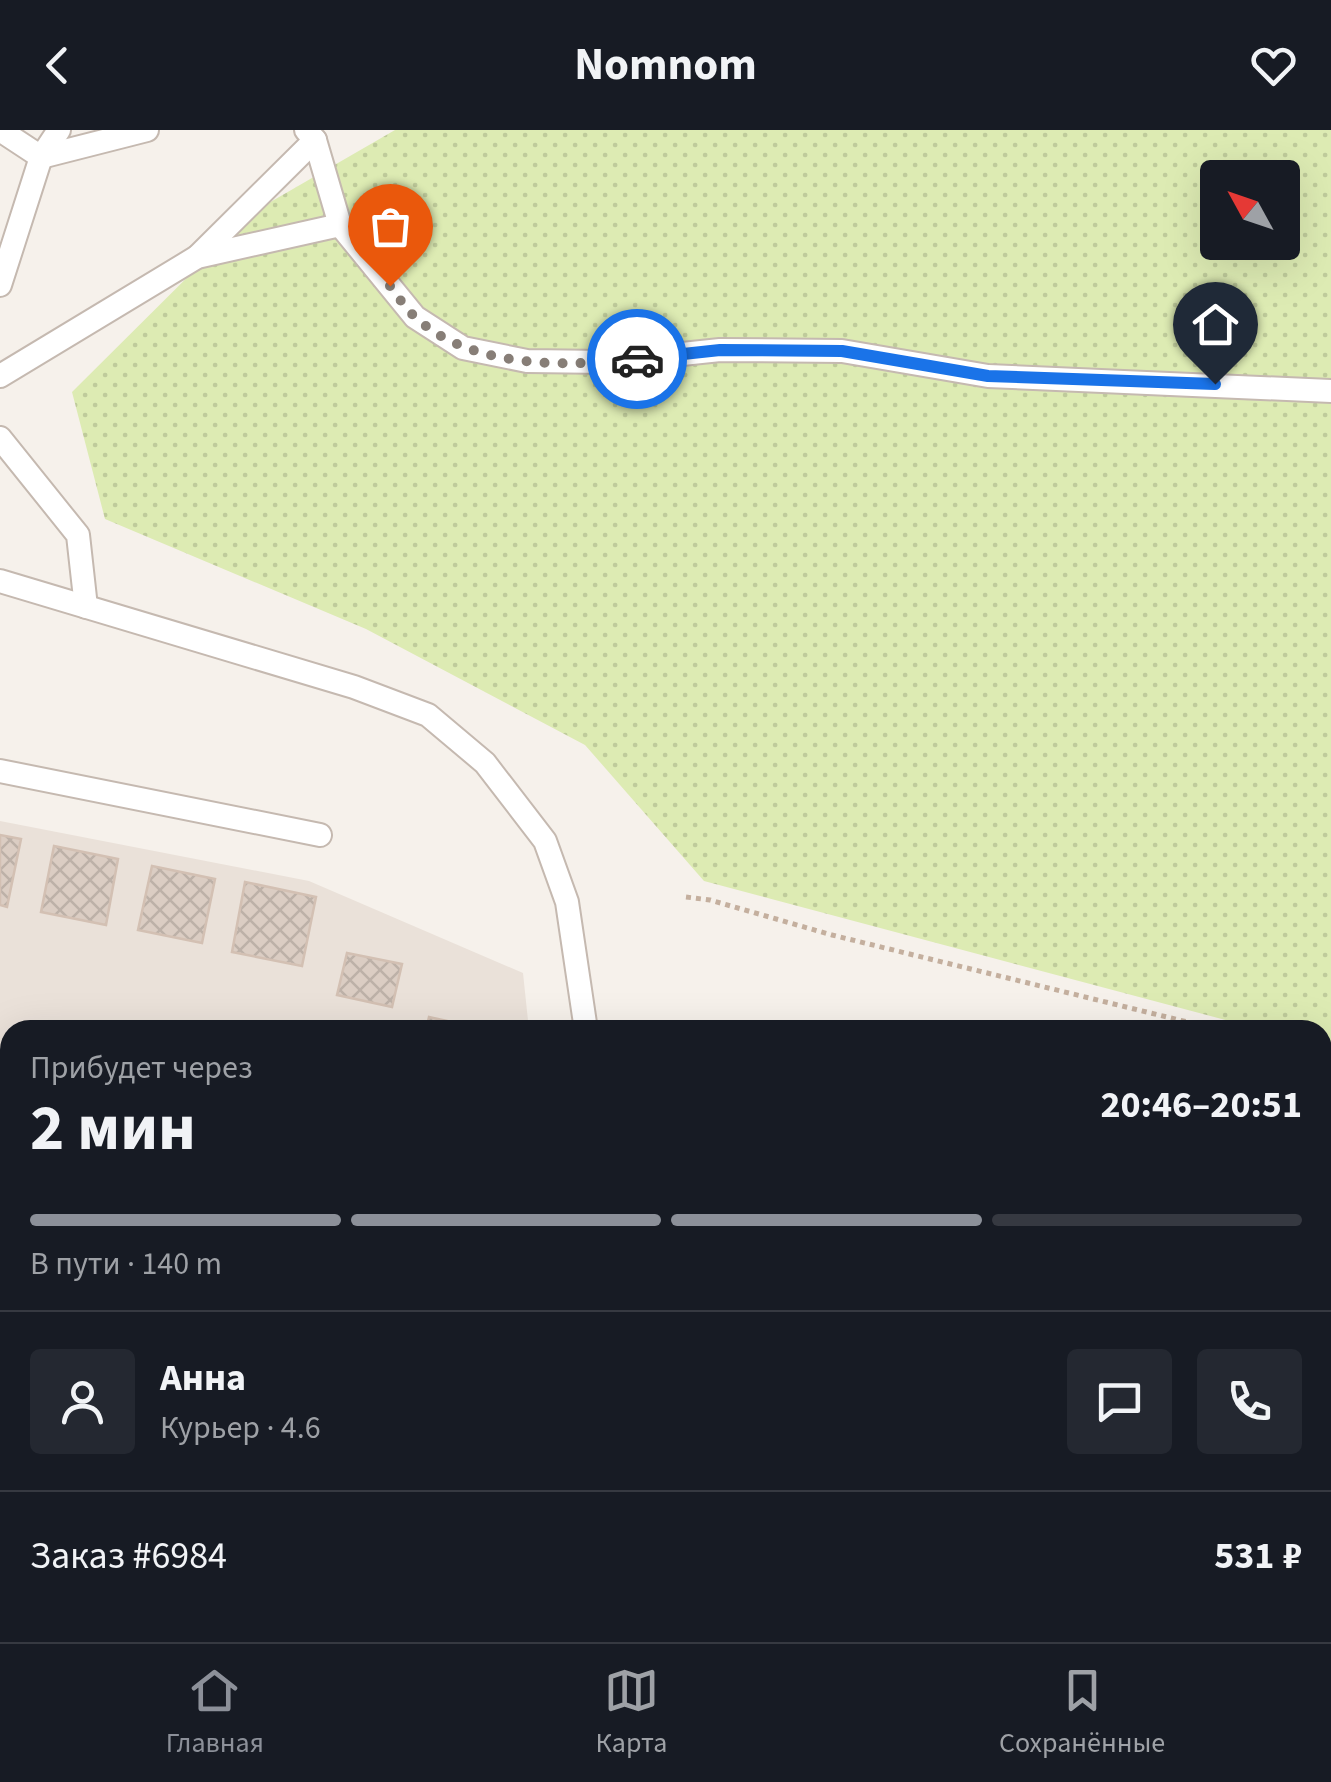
<!DOCTYPE html>
<html lang="ru">
<meta charset="utf-8">
<style>
body{margin:0;font-family:"Source Sans 3",sans-serif;background:#242831;color:#f1f3f6;height:100vh;display:flex;flex-direction:column;font-size:38px;white-space:nowrap}
*{box-sizing:border-box;margin:0}
p{font-size:32px;color:#9ea1a6}
.icon{flex:none;width:55px;height:55px;fill:none;stroke:currentColor;stroke-width:2;stroke-linecap:round;stroke-linejoin:round}
.map{position:relative;flex:1;overflow:hidden}
.details{position:absolute;left:0px;top:890px;width:1332px;height:622px;display:flex;flex-direction:column;background:#171b24;border-radius:30px 30px 0 0;box-shadow:0 10px 40px #0002}
.details>*{flex:none}
.needle{width:65px;rotate:310deg}
.buttons{position:absolute;left:1200px;top:30px;display:grid;gap:20px}
.buttons a{display:grid;place-items:center;width:100px;height:100px;border-radius:10px;background:#171b24;box-shadow:0 10px 40px #0002;font-size:50px}
.pin{position:absolute;display:grid;place-items:center;width:85px;height:85px;color:#fff;margin:-102px -42px;border-radius:50% 50% 50% 0;rotate:-45deg;box-shadow:0 0 10px #0007}
.pin .icon{rotate:45deg}
.courier{position:absolute;display:grid;place-items:center;width:100px;height:100px;margin:-50px;border:8px solid #1a73e8;border-radius:50%;background:#fff;color:#222;box-shadow:0 2px 12px #0007}
.headline em{font-style:normal;font-weight:700}
.headline div{display:flex;flex-direction:column-reverse}
.headline{display:flex;align-items:center;justify-content:space-between;height:170px;padding:0 30px}
h1{font-size:65px;font-weight:700;line-height:75px}
.bar{display:grid;grid-template-columns:repeat(4,1fr);gap:15px 10px;align-content:center;height:120px;padding:0 30px}
.bar i{height:12px;border-radius:8px;background:#363941}
.bar .on{background:#8c9099}
.bar p{grid-column:span 4}
.line{display:flex;align-items:center;gap:25px;padding:0 30px;border-top:2px solid #363941}
.line div{flex:1}
.round{display:grid;place-items:center;flex:none;width:105px;height:105px;border-radius:10px;background:#242831}
header{display:flex;justify-content:space-between;align-items:center;height:130px;padding:0 30px;background:#171b24;font-size:45px;font-weight:700}
.menu{display:flex;justify-content:space-around;align-items:center;height:140px;border-top:2px solid #363941;background:#171b24;font-size:28px;color:#9ea1a6}
.menu a{display:grid;justify-items:center;gap:5px}
.menu .on{color:#8c9099}
.map>svg:first-child{display:block}
.residential{fill:#eae1d9}
.grass{fill:url(#grass-dots);fill-rule:evenodd}
.building{fill:url(#building-cross-hatch);stroke:#d3c0b3;stroke-width:2.5}
.lines{fill:none;stroke-linecap:round;stroke-linejoin:round}
.minor-casing{stroke:#c5b9b0;stroke-width:26}
.path{stroke:#c4af9e;stroke-width:5;stroke-dasharray:5 5;stroke-linecap:butt}
.minor{stroke:#fff;stroke-width:22}
.done{stroke:#877e77;stroke-width:10;stroke-dasharray:0 18}
.route{stroke:#1a73e8;stroke-width:12}
</style>
<header><svg class="icon" aria-label="back" viewBox="0 0 24 24"><path d="M15 5l-7 7 7 7"/></svg>Nomnom<svg class="icon" aria-label="heart" viewBox="0 0 24 24"><path d="M12 20l-8-8c-3-5 5-10 8-4 3-6 11-1 8 4z"/></svg></header>
<div class="map">
<svg width="1331" height="1512" viewBox="0 0 1331 1512">
<defs>
<pattern id="grass-dots" width="8" height="8" patternUnits="userSpaceOnUse" patternTransform="scale(2.5)"><rect width="8" height="8" fill="#ddebb3"/><path d="M2 2h.1M6 6h.1" fill="none" stroke="#bfcb9b" stroke-width="1.8" stroke-linecap="round"/></pattern>
<pattern id="building-cross-hatch" width="8" height="8" patternUnits="userSpaceOnUse" patternTransform="scale(2.5)"><rect width="8" height="8" fill="#dbcdc3"/><path d="M0 0l8 8M0 8l8-8" fill="none" stroke="#bdb1a8"/></pattern>
</defs>
<rect width="100%" height="100%" fill="#f6f1eb"/>
<g class="residential">
<polygon points="0,691 309,751 523,843 529,900 10,900 10,999 0,997"/>
<polygon points="0,1045 10,1046 10,1178 0,1181"/>
</g>
<path class="grass" d="M 395,0 L 1331,0 L 1331,918 L 1323,916 L 1322,900 L 1263,900 L 704,751 L 585,615 L 366,499 L 105,389 L 72,262 L 253,82 ZM 1218,48 L 1282,48 L 1282,112 L 1218,112 Z"/>
<g class="building">
<polygon points="0,705 21,709 7,777 0,775"/>
<polygon points="54,716 118,729 106,795 41,782"/>
<polygon points="152,736 215,749 202,813 138,800"/>
<polygon points="245,752 316,767 302,836 232,822"/>
<polygon points="347,823 402,834 392,877 337,865"/>
<polygon points="429,887 456,893 454,900 426,900"/>
<polygon points="1322,976 1331,979 1331,1022 1322,1019"/>
<polygon points="1322,1050 1331,1053 1331,1082 1322,1079"/>
<polygon points="1331,1345 1331,1429 1322,1426 1322,1374"/>
<polygon points="833,1502 899,1502 901,1512 836,1512"/>
<rect x="981" y="1502" width="58" height="10"/>
</g>
<g class="lines">
<g class="minor-casing">
<g id="minor">
<polyline points="0,0 41,27 147,0"/>
<polyline points="306,0 315,10 340,95 415,187 463,218 527,231 607,232 720,220 842,221 988,246 1331,261"/>
<polyline points="197,127 315,10"/>
<polyline points="0,155 41,27 59,0"/>
<polyline points="0,246 197,127 340,95"/>
<polyline points="0,308 78,405 86,477"/>
<polyline points="0,451 354,557 428,585 485,633 545,711 567,772 586,900"/>
<polyline points="0,641 320,705"/>
<polyline points="1322,934 1331,937"/>
<polyline points="0,1010 10,1013"/>
<polyline points="1322,1107 1331,1110"/>
<polyline points="0,1190 10,1187"/>
<polyline points="748,1502 749,1512"/>
<polyline points="1112,1502 1114,1512"/>
<polyline points="1234,1502 1248,1512"/>
<polyline points="614,1512 646,1502"/>
</g>
</g>
<polyline class="path" points="686,767 710,770 832,805 1220,900"/>
<use href="#minor" class="minor"/>
</g>
<g class="lines">
<path class="done" d="M 390,156 C 398,166 405,178 415,187 C 471,239 566,237 637,229"/>
<polyline class="route" points="637,229 720,220 842,221 988,246 1215,254"/>
</g>
</svg>
<div class="buttons">
<a><svg class="needle" viewBox="-14 -14 28 28"><path d="M0-13l5 13h-10z" fill="#e53935"/><path d="M0 13l5-13h-10z" fill="#9ea1a6"/></svg></a>
</div>
<div class="pin" style="left:390px;top:156px;background:#ea580c"><svg class="icon" aria-label="bag" viewBox="0 0 24 24"><path d="M5 8h14l-1 12H6zM9 8a3 3 0 0 1 6 0"/></svg></div>
<div class="pin" style="left:1215px;top:254px;background:#1f2937"><svg class="icon" aria-label="home" viewBox="0 0 24 24"><path d="M3 11l9-7 9 7M6 9v11h12V9"/></svg></div>
<div class="courier" style="left:637px;top:229px"><svg class="icon" aria-label="car" viewBox="0 0 24 24"><path d="M5 17H2v-5l4-1 3-4h7l3 4 3 1v5h-3M9 17h6M6 11h13"/><circle cx="7" cy="17" r="2"/><circle cx="17" cy="17" r="2"/></svg></div>
<section class="details">
<div class="headline"><div><h1>2 мин</h1><p>Прибудет через</p></div><em>20:46–20:51</em></div>
<div class="bar"><i class="on"></i><i class="on"></i><i class="on"></i><i></i><p>В пути · 140 m</p></div>
<div class="line" style="height:180px"><a class="round"><svg class="icon" aria-label="person" viewBox="0 0 24 24"><circle cx="12" cy="8" r="4"/><path d="M4 21q1-7 8-7t8 7"/></svg></a><div><b>Анна</b><p>Курьер · 4.6</p></div><a class="round"><svg class="icon" aria-label="chat" viewBox="0 0 24 24"><path d="M4 5h16v11H9l-5 4z"/></svg></a><a class="round"><svg class="icon" aria-label="phone" viewBox="0 0 24 24"><path d="M5 4h4l2 5-3 2q2 4 5 5l2-3 5 2v4C11 20 4 13 5 4z"/></svg></a></div>
<div class="line" style="height:130px"><div>Заказ #6984</div><b>531 ₽</b></div>
</section>
</div>
<nav class="menu">
<a class="on"><svg class="icon" aria-label="home" viewBox="0 0 24 24"><path d="M3 11l9-7 9 7M6 9v11h12V9"/></svg>Главная</a>
<a><svg class="icon" aria-label="map" viewBox="0 0 24 24"><path d="M3 6l6-2 6 2 6-2v14l-6 2-6-2-6 2zM9 4v14M15 6v14"/></svg>Карта</a>
<a><svg class="icon" aria-label="saved" viewBox="0 0 24 24"><path d="M7 4h10v16l-5-4-5 4z"/></svg>Сохранённые</a>
</nav>
